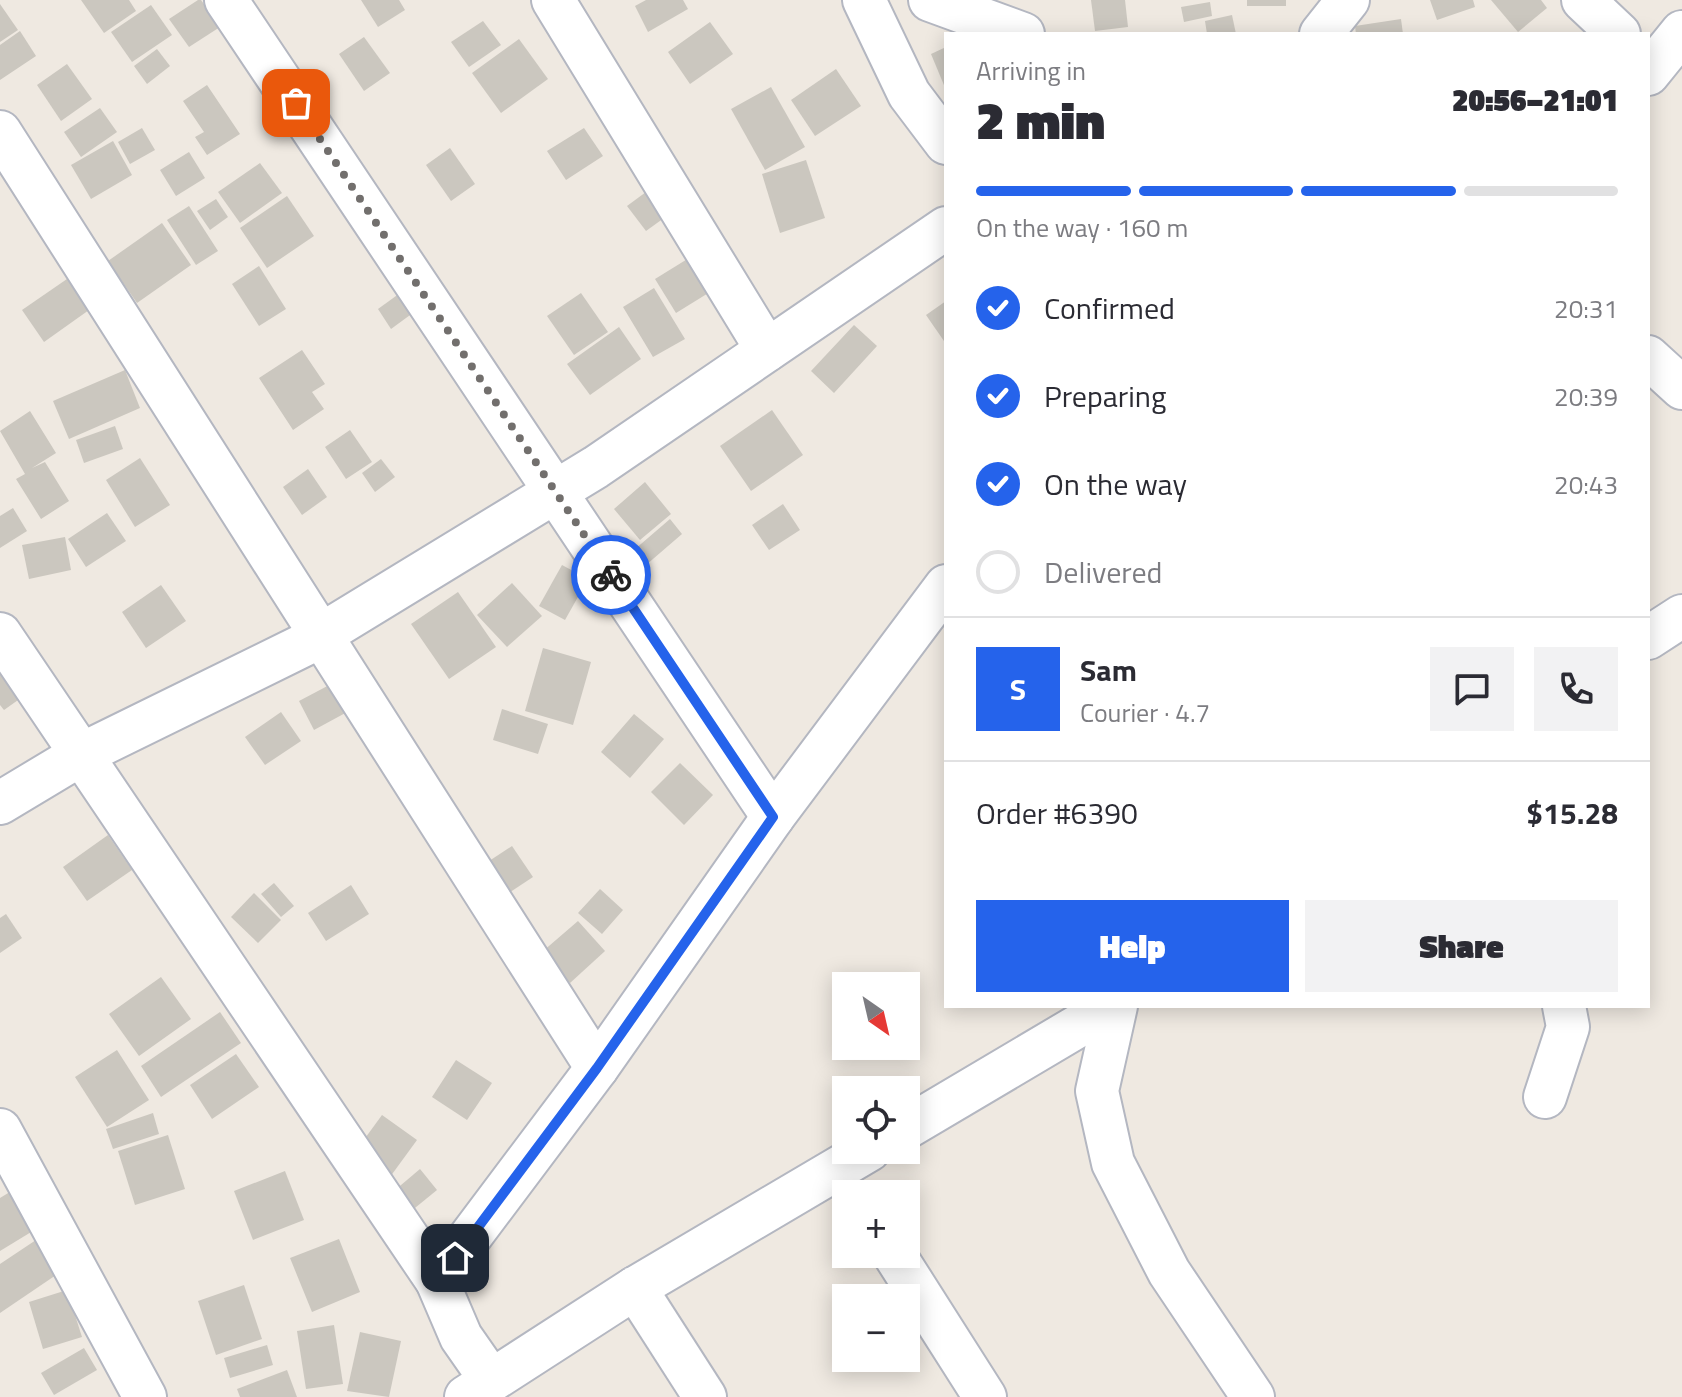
<!DOCTYPE html>
<meta charset="utf-8">
<style>
body{margin:0;font-family:"Titillium Web",sans-serif;background:#f2f2f3;color:#2b2b33;height:100vh;display:flex;flex-direction:column;font-size:30px;white-space:nowrap}
*{box-sizing:border-box;margin:0}
p{font-size:26px;color:#7c7c81}
.icon{flex:none;width:44px;height:44px;fill:none;stroke:currentColor;stroke-width:2;stroke-linecap:round;stroke-linejoin:round}
.map{position:relative;flex:1;overflow:hidden}
.sheet{position:absolute;left:944px;top:32px;width:706px;height:976px;display:flex;flex-direction:column;background:#fff;border-radius:0px;box-shadow:0 4px 20px #0003}
.sheet>*{flex:none}
.needle{width:52px;rotate:146deg}
.tools{position:absolute;left:832px;top:972px;display:grid;gap:16px}
.tools a{display:grid;place-items:center;width:88px;height:88px;border-radius:0px;background:#fff;box-shadow:0 4px 20px #0003;font-size:40px}
.pin{position:absolute;display:grid;place-items:center;width:68px;height:68px;color:#fff;margin:-34px;border-radius:16px;box-shadow:0 4px 12px #0006}
.courier{position:absolute;display:grid;place-items:center;width:80px;height:80px;margin:-40px;border:6px solid #2563eb;border-radius:50%;background:#fff;color:#222;box-shadow:0 2px 10px #0007}
.head em{font-style:normal;font-weight:800}
.head div{display:flex;flex-direction:column-reverse}
.head{display:flex;align-items:center;justify-content:space-between;height:136px;padding:0 32px}
h1{font-size:52px;font-weight:800;line-height:60px}
.bar{display:grid;grid-template-columns:repeat(4,1fr);gap:12px 8px;align-content:center;height:96px;padding:0 32px}
.bar i{height:10px;border-radius:6px;background:#e1e1e2}
.bar .current{background:#2563eb}
.bar p{grid-column:span 4}
.line{display:flex;align-items:center;gap:20px;padding:0 32px;border-top:2px solid #e1e1e2}
.line div{flex:1}
.round{display:grid;place-items:center;flex:none;width:84px;height:84px;border-radius:0px;background:#f2f2f3}
ol{padding:0 32px;list-style:none}
li{display:flex;align-items:center;gap:24px;height:88px}
li p{margin-inline-start:auto}
li .icon{padding:8px;border-radius:50%;background:#2563eb;color:#fff;stroke-width:4}
li:last-child{color:#7c7c81}
li i{width:44px;height:44px;border:4px solid #e1e1e2;border-radius:50%}
.primary-button{display:flex;gap:16px;margin-top:auto;padding:16px 32px}
.primary-button a{flex:1;height:92px;border-radius:0px;background:#2563eb;color:#fff;font-size:32px;font-weight:800;line-height:92px;text-align:center}
.primary-button a+a{background:#f2f2f3;color:#2b2b33}
.map>svg:first-child{display:block}
.building{fill:#cbc7bf}
.lines{fill:none;stroke-linecap:round;stroke-linejoin:round}
.street-casing{stroke:#b4b7c1;stroke-width:46}
.street{stroke:#fff;stroke-width:42}
.done{stroke:#726f6d;stroke-width:8;stroke-dasharray:0 14.4}
.route{stroke:#2563eb;stroke-width:10}
</style>
<div class="map">
<svg width="1682" height="1397" viewBox="0 0 1682 1397">
<rect width="100%" height="100%" fill="#efe9e1"/>
<g class="building">
<polygon points="81,0 129,0 136,11 104,33"/>
<polygon points="198,0 201,0 220,27 189,47 169,19"/>
<polygon points="361,0 399,0 405,10 378,27"/>
<polygon points="646,0 683,0 688,9 648,32 635,6"/>
<polygon points="1091,0 1125,0 1128,27 1095,31"/>
<rect x="1247" y="0" width="39" height="6"/>
<polygon points="1430,0 1473,0 1475,7 1437,20"/>
<polygon points="1491,0 1541,0 1547,8 1518,32"/>
<polygon points="1210,2 1212,16 1184,22 1181,7"/>
<polygon points="0,4 18,30 0,42"/>
<polygon points="151,5 172,35 132,62 111,32"/>
<polygon points="1232,15 1236,34 1207,34 1205,21"/>
<polygon points="1401,19 1403,34 1356,34 1355,26"/>
<polygon points="483,21 501,45 469,67 451,42"/>
<polygon points="710,22 733,54 690,84 668,52"/>
<polygon points="20,31 36,56 0,80 0,45"/>
<polygon points="364,37 390,73 364,91 339,54"/>
<polygon points="519,39 548,79 501,113 472,73"/>
<polygon points="946,47 946,90 931,54"/>
<polygon points="157,49 170,66 147,84 134,66"/>
<polygon points="67,64 92,99 61,121 37,85"/>
<polygon points="836,69 861,106 815,136 791,100"/>
<polygon points="207,85 240,134 207,155 195,137 204,132 183,101"/>
<polygon points="771,87 805,147 765,170 731,109"/>
<polygon points="100,108 117,132 81,157 64,132"/>
<polygon points="142,128 155,150 130,164 118,142"/>
<polygon points="584,128 603,156 566,180 547,151"/>
<polygon points="113,141 132,175 91,199 71,165"/>
<polygon points="450,148 475,184 451,201 426,165"/>
<polygon points="189,152 205,178 176,196 160,170"/>
<polygon points="806,160 825,218 780,233 762,174"/>
<polygon points="260,163 282,193 240,223 218,192"/>
<polygon points="646,192 664,218 646,231 627,206"/>
<polygon points="287,196 314,236 267,268 240,228"/>
<polygon points="216,199 228,217 210,230 197,211"/>
<polygon points="189,206 218,251 196,265 167,220"/>
<polygon points="162,223 191,265 137,303 108,261"/>
<polygon points="689,258 710,292 676,313 655,279"/>
<polygon points="259,266 286,309 259,326 232,284"/>
<polygon points="67,279 89,310 44,342 22,310"/>
<polygon points="407,288 421,307 391,329 378,309"/>
<polygon points="654,288 685,339 653,357 623,307"/>
<polygon points="581,293 608,332 574,355 547,316"/>
<polygon points="946,301 946,344 926,315"/>
<polygon points="854,325 877,346 834,393 811,371"/>
<polygon points="619,327 641,359 590,395 567,364"/>
<polygon points="302,350 325,384 312,392 324,409 293,430 259,378"/>
<polygon points="125,370 140,408 69,439 53,401"/>
<polygon points="772,410 803,455 751,491 720,446"/>
<polygon points="30,411 56,453 32,468 45,462 69,501 41,519 16,479 25,474 0,431"/>
<polygon points="115,426 123,449 84,463 76,440"/>
<polygon points="350,430 372,462 346,479 325,447"/>
<polygon points="140,458 170,505 135,527 106,480"/>
<polygon points="381,459 395,477 375,492 362,473"/>
<polygon points="308,469 327,497 302,515 283,487"/>
<polygon points="645,482 671,514 640,540 614,509"/>
<polygon points="783,504 800,530 769,550 752,525"/>
<polygon points="13,508 27,531 0,548 0,516"/>
<polygon points="107,513 126,541 86,567 68,539"/>
<polygon points="670,519 682,534 646,565 634,550"/>
<polygon points="65,537 71,570 29,579 22,545"/>
<polygon points="562,565 588,579 565,620 539,606"/>
<polygon points="512,583 542,616 507,647 477,615"/>
<polygon points="161,585 186,621 146,648 122,612"/>
<polygon points="458,592 496,647 449,679 411,624"/>
<polygon points="543,648 591,662 573,725 525,711"/>
<polygon points="0,668 28,693 4,710 0,705"/>
<polygon points="335,682 349,711 314,730 299,701"/>
<polygon points="502,709 548,724 538,754 493,740"/>
<polygon points="281,712 301,741 265,765 245,737"/>
<polygon points="634,714 664,739 630,778 601,752"/>
<polygon points="680,763 713,795 684,825 651,792"/>
<polygon points="108,835 132,870 87,901 63,867"/>
<polygon points="512,846 533,877 501,898 480,867"/>
<polygon points="274,883 294,906 281,917 261,894"/>
<polygon points="351,885 369,914 326,941 308,913"/>
<polygon points="600,889 623,910 602,934 578,913"/>
<polygon points="254,893 281,920 258,943 231,917"/>
<polygon points="6,914 22,938 0,953 0,918"/>
<polygon points="578,921 605,951 570,983 542,952"/>
<polygon points="161,977 191,1019 139,1056 109,1014"/>
<polygon points="220,1012 241,1043 161,1097 141,1066"/>
<polygon points="117,1050 149,1100 107,1127 75,1077"/>
<polygon points="236,1054 259,1087 212,1119 190,1085"/>
<polygon points="456,1060 492,1083 467,1120 432,1097"/>
<polygon points="153,1113 159,1134 113,1149 106,1129"/>
<polygon points="382,1115 417,1140 390,1177 355,1152"/>
<polygon points="168,1135 185,1189 135,1205 118,1151"/>
<polygon points="420,1169 437,1190 410,1212 394,1191"/>
<polygon points="285,1171 304,1220 253,1240 234,1191"/>
<polygon points="18,1187 41,1226 0,1251 0,1198"/>
<polygon points="339,1239 360,1292 312,1312 290,1258"/>
<polygon points="36,1240 59,1273 0,1313 0,1264"/>
<polygon points="244,1285 262,1339 216,1355 198,1301"/>
<polygon points="67,1290 82,1337 43,1349 29,1302"/>
<polygon points="334,1325 343,1384 306,1389 297,1331"/>
<polygon points="360,1332 401,1341 389,1397 347,1391"/>
<polygon points="267,1345 273,1365 230,1378 224,1358"/>
<polygon points="84,1348 97,1370 54,1395 41,1373"/>
<polygon points="287,1370 297,1397 240,1397 237,1389"/>
</g>
<g class="lines">
<g class="street-casing">
<g id="street">
<polyline points="226,0 773,817"/>
<polyline points="553,0 767,350"/>
<polyline points="864,0 909,94 946,143"/>
<polyline points="930,0 1023,34"/>
<polyline points="1583,0 1619,34"/>
<polyline points="1321,34 1348,0"/>
<polyline points="1648,74 1682,32"/>
<polyline points="0,132 597,1068"/>
<polyline points="1648,357 1682,388"/>
<polyline points="0,634 437,1281 461,1337 491,1380"/>
<polyline points="1648,638 1682,616"/>
<polyline points="0,803 80,755 306,644 596,467 946,228"/>
<polyline points="1116,1006 1097,1091 1113,1163 1169,1272 1253,1397"/>
<polyline points="1545,1097 1568,1027 1564,1006"/>
<polyline points="906,1128 1112,1006"/>
<polyline points="0,1130 145,1397"/>
<polyline points="894,1254 985,1397"/>
<polyline points="437,1281 597,1068 773,817 946,586"/>
<polyline points="635,1288 705,1397"/>
<polyline points="466,1397 635,1288 869,1150"/>
</g>
</g>
<use href="#street" class="street"/>
</g>
<g class="lines">
<polyline class="done" points="296,103 611,575"/>
<polyline class="route" points="455,1258 597,1068 773,817 611,575"/>
</g>
</svg>
<div class="tools">
<a><svg class="needle" viewBox="-14 -14 28 28"><path d="M0-13l5 13h-10z" fill="#e53935"/><path d="M0 13l5-13h-10z" fill="#7c7c81"/></svg></a>
<a><svg class="icon" aria-label="locate" viewBox="0 0 24 24"><circle cx="12" cy="12" r="6"/><path d="M12 2v4M12 18v4M2 12h4M18 12h4"/></svg></a>
<a>+</a>
<a>−</a>
</div>
<div class="pin" style="left:296px;top:103px;background:#ea580c"><svg class="icon" aria-label="bag" viewBox="0 0 24 24"><path d="M5 8h14l-1 12H6zM9 8a3 3 0 0 1 6 0"/></svg></div>
<div class="pin" style="left:455px;top:1258px;background:#1f2937"><svg class="icon" aria-label="home" viewBox="0 0 24 24"><path d="M3 11l9-7 9 7M6 9v11h12V9"/></svg></div>
<div class="courier" style="left:611px;top:575px"><svg class="icon" aria-label="bike" viewBox="0 0 24 24"><circle cx="6" cy="16" r="4"/><circle cx="18" cy="16" r="4"/><path d="M6 16l4-8h5l3 8M10 8l3 8H6M13 5h3"/></svg></div>
<section class="sheet">
<div class="head"><div><h1>2 min</h1><p>Arriving in</p></div><em>20:56–21:01</em></div>
<div class="bar"><i class="current"></i><i class="current"></i><i class="current"></i><i></i><p>On the way · 160 m</p></div>
<ol>
<li><svg class="icon" aria-label="check" viewBox="0 0 24 24"><path d="M5 12l5 5 9-10"/></svg>Confirmed<p>20:31</p></li>
<li><svg class="icon" aria-label="check" viewBox="0 0 24 24"><path d="M5 12l5 5 9-10"/></svg>Preparing<p>20:39</p></li>
<li><svg class="icon" aria-label="check" viewBox="0 0 24 24"><path d="M5 12l5 5 9-10"/></svg>On the way<p>20:43</p></li>
<li><i></i>Delivered</li>
</ol>
<div class="line" style="height:144px"><b class="round" style="background:#2563eb;color:#fff">S</b><div><b>Sam</b><p>Courier · 4.7</p></div><a class="round"><svg class="icon" aria-label="chat" viewBox="0 0 24 24"><path d="M4 5h16v11H9l-5 4z"/></svg></a><a class="round"><svg class="icon" aria-label="phone" viewBox="0 0 24 24"><path d="M5 4h4l2 5-3 2q2 4 5 5l2-3 5 2v4C11 20 4 13 5 4z"/></svg></a></div>
<div class="line" style="height:104px"><div>Order #6390</div><b>$15.28</b></div>
<div class="primary-button"><a>Help</a><a>Share</a></div>
</section>
</div>
